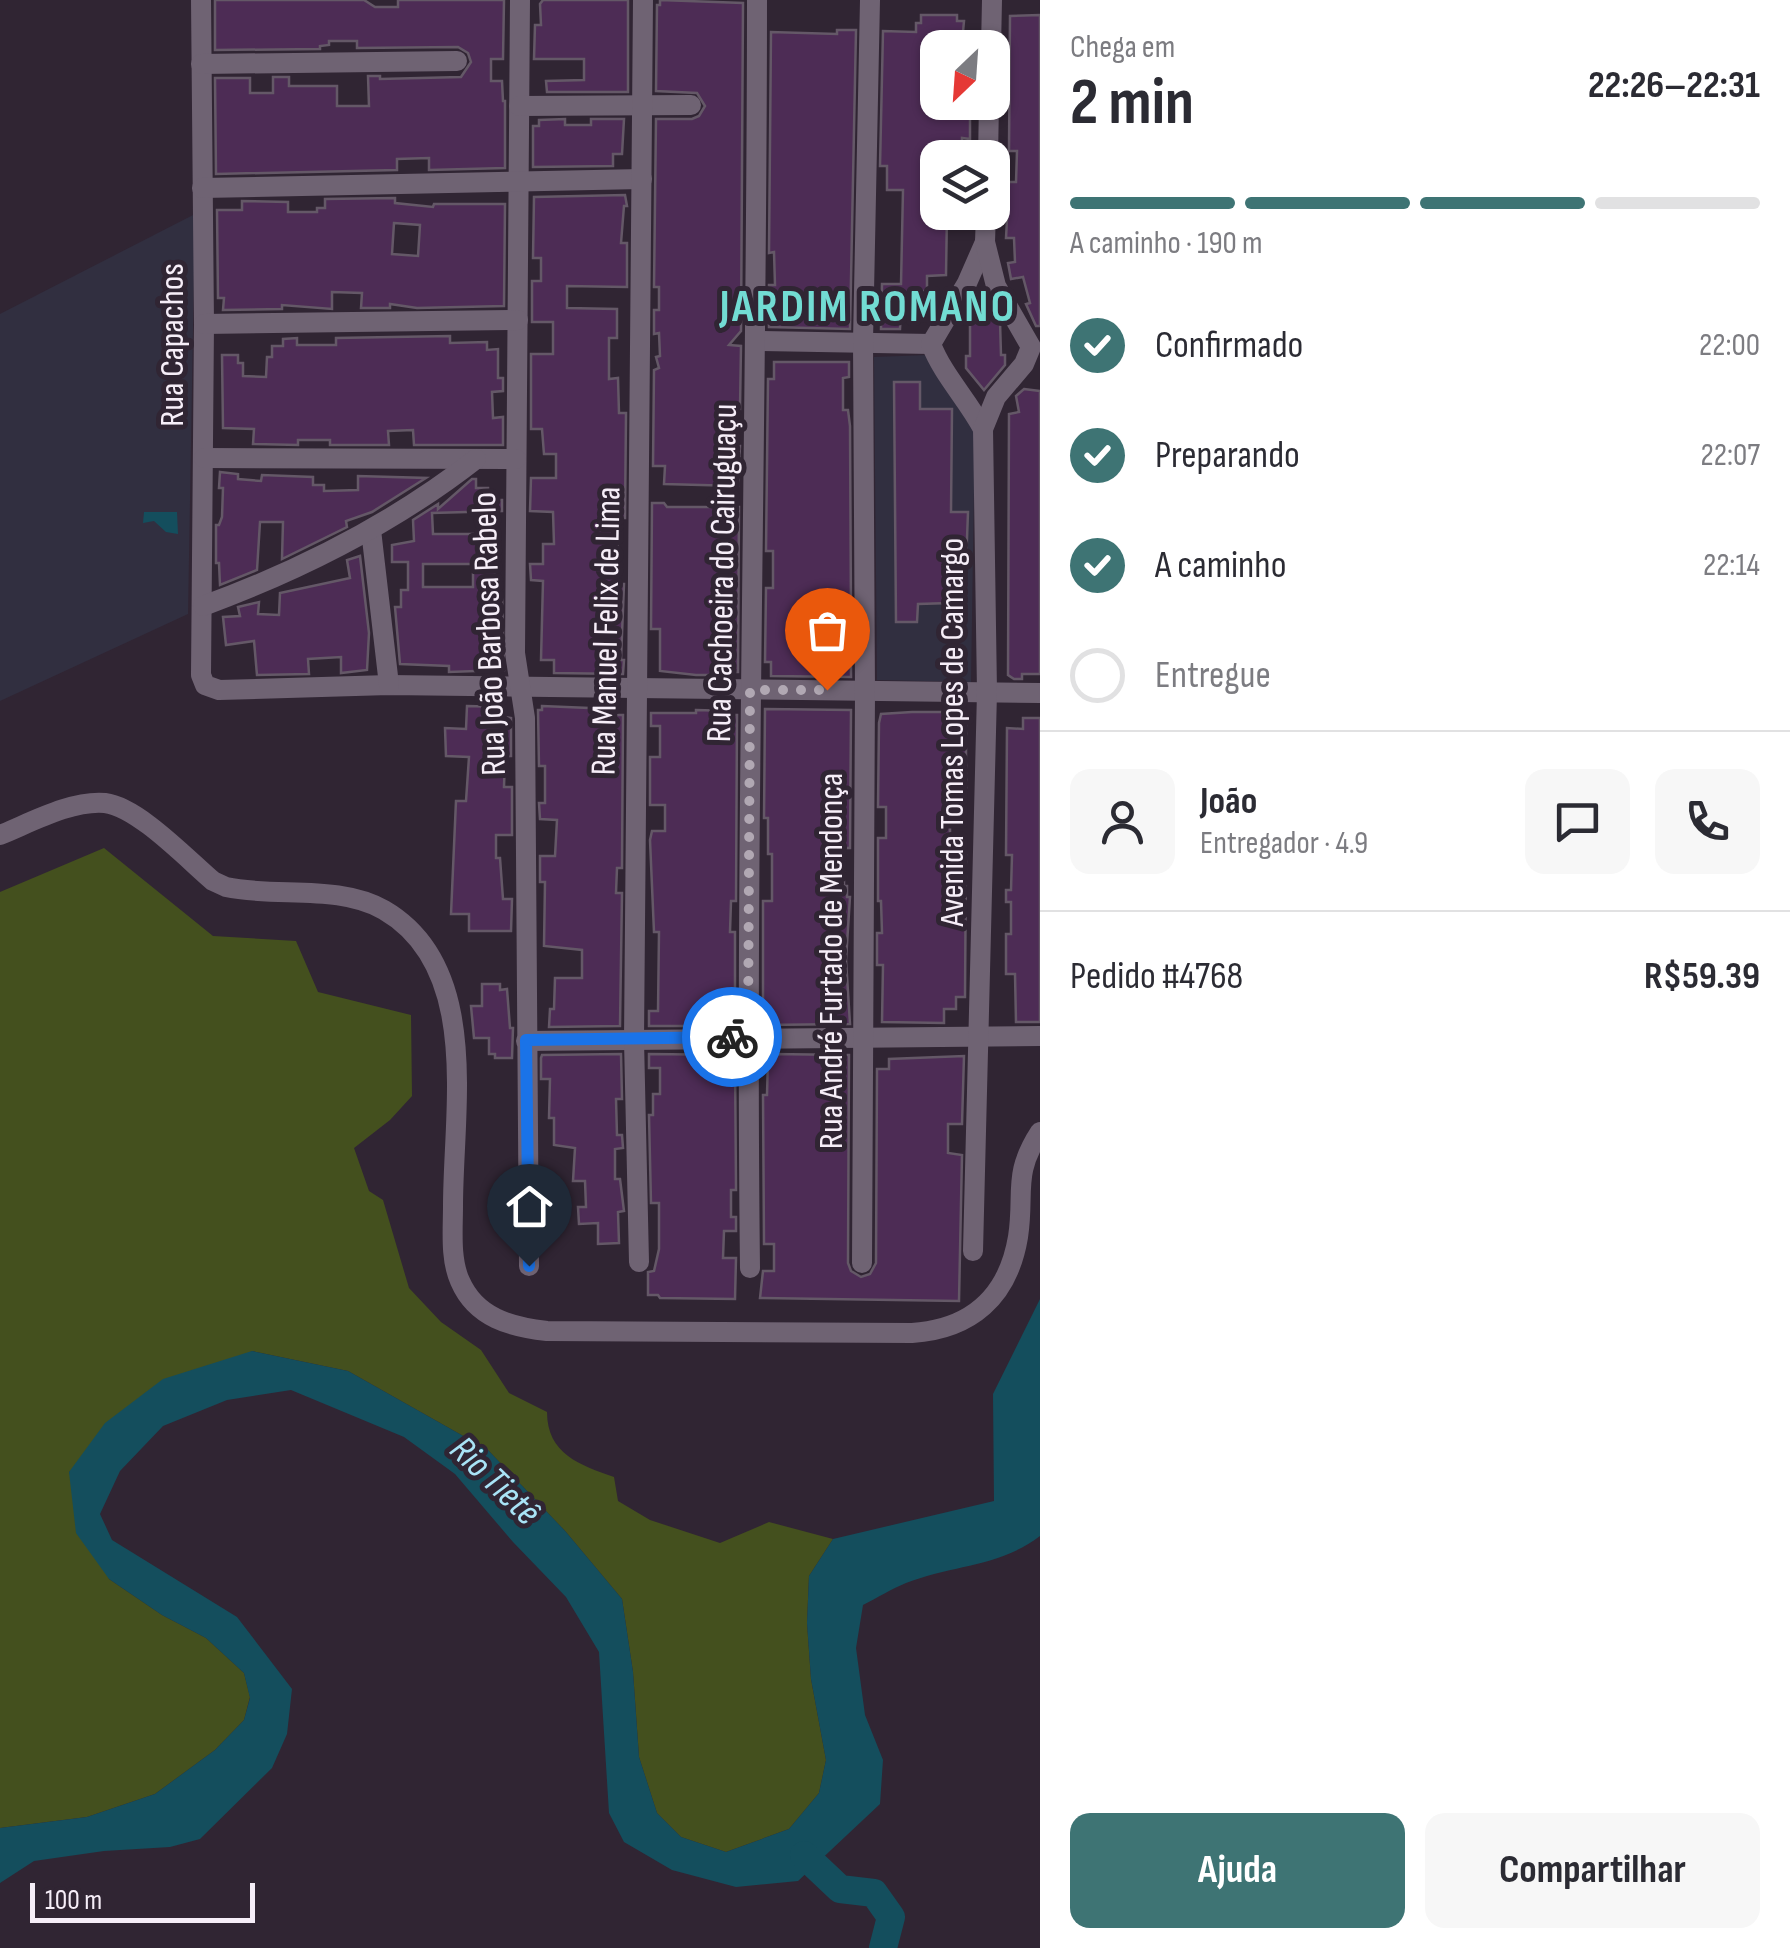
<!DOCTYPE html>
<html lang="pt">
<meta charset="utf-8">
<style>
body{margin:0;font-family:"Sofia Sans Condensed",sans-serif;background:#f7f7f7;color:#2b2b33;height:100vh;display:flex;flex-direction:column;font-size:38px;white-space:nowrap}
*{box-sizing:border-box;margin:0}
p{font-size:32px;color:#7c7c81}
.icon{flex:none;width:55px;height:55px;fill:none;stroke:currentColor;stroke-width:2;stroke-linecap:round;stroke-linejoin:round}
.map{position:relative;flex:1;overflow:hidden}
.side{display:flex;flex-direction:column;background:#fff;width:750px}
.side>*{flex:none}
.needle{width:65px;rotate:205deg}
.controls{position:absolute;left:920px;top:30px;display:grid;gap:20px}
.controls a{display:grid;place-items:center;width:90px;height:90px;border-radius:20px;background:#fff;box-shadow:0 2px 8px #0004;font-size:50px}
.scale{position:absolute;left:30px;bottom:25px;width:225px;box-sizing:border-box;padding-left:10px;border:5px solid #f6eef8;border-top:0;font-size:28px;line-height:35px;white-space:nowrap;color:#f6eef8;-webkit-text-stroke:8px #302533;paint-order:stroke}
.pin{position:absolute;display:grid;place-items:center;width:85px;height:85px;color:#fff;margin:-102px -42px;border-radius:50% 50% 50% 0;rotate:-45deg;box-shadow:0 0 10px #0007}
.pin .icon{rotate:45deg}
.courier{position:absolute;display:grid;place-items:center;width:100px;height:100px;margin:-50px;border:8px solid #1a73e8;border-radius:50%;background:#fff;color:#222;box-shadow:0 2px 12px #0007}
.summary em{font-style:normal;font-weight:700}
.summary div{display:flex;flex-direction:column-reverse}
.summary{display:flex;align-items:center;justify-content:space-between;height:170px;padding:0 30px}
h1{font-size:65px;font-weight:700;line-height:75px}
.bar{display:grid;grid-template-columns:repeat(4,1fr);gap:15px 10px;align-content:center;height:120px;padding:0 30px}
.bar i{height:12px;border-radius:8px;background:#e1e1e2}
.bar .on{background:#3e7474}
.bar p{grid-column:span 4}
.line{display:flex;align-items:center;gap:25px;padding:0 30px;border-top:2px solid #e1e1e2}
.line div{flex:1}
.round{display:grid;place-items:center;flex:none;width:105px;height:105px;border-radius:20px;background:#f7f7f7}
ol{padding:0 30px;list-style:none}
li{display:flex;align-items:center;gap:30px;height:110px}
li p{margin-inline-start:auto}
li .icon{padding:10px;border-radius:50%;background:#3e7474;color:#fff;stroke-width:4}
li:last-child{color:#7c7c81}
li i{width:55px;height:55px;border:5px solid #e1e1e2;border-radius:50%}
.cta{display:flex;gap:20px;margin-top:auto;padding:20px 30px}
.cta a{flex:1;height:115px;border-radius:20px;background:#3e7474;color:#fff;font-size:40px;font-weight:700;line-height:115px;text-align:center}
.cta a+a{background:#f7f7f7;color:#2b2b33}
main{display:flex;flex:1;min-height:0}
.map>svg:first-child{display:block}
.education{fill:#312f40}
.green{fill:#44501e}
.water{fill:#144e5d}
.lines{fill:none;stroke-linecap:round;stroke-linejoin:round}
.river{stroke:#144e5d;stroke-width:28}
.building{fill:#4d2c55;stroke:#645867;stroke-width:2.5;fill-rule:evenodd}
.minor{stroke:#6f6373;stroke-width:20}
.done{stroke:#b1a8b3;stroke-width:10;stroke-dasharray:0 18}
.route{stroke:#1a73e8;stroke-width:12}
.labels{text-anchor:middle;stroke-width:10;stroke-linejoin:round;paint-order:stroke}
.street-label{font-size:35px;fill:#f6eef8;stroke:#302533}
.water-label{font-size:38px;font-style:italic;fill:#a9e3f6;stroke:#302533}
.district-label{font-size:45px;font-weight:bold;letter-spacing:2.5px;fill:#72dcd3;stroke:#302533}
</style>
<main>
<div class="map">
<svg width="1040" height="1948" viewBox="0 0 1040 1948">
<rect width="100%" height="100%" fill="#302533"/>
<g class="education">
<polygon points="195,214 188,614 0,701 0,314"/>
<polygon points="928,355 975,424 971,682 877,680 874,357"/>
</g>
<path class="green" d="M 104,848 L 213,936 L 296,941 L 318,992 L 411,1015 L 412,1096 L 390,1120 L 354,1148 L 369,1191 L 383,1200 L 409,1288 L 441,1322 L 481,1350 L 509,1393 L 547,1412 C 547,1454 580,1465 614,1477 L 618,1501 L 650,1520 L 720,1543 L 769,1522 L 833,1539 L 809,1576 L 807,1623 L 811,1679 L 826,1760 L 819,1793 L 789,1829 L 726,1852 L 681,1837 L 657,1813 L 639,1757 L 633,1672 L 622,1599 L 566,1532 L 488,1450 L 348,1371 L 252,1351 L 69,1472 L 109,1579 L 162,1615 L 206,1638 L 244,1673 L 250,1697 L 244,1720 L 215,1750 L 155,1794 L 87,1817 L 0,1828 L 0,892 Z"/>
<g class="water">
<polygon points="144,512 177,512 178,534 166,532 154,521 143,523"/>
<path d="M 1040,1299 L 1040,1536 C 1000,1567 951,1565 906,1583 C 891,1589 877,1598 863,1605 L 856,1648 L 865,1715 L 883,1760 L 880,1804 L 798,1881 L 736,1887 L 672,1870 L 624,1842 L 609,1813 L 599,1652 L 566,1597 L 513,1542 L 455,1474 L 404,1437 L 291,1390 L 227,1400 L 163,1426 L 120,1471 L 100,1514 L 112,1540 L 237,1617 L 292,1689 L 287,1734 L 272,1768 L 200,1839 L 170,1847 L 104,1851 L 34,1861 L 0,1883 L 0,1828 L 87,1817 L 155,1794 L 215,1750 L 244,1720 L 250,1698 L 244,1673 L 206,1638 L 162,1615 L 109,1579 L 76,1533 L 69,1472 L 105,1423 L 163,1379 L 252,1351 L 348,1371 L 488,1450 L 566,1532 L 622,1599 L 633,1672 L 639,1757 L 657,1813 L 681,1837 L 726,1852 L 789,1829 L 819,1793 L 826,1760 L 811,1679 L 807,1623 L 809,1576 L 833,1539 L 994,1501 L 993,1394 Z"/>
</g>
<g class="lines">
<polyline class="river" points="804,1855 840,1889 874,1893 891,1917 883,1948"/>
</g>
<g class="building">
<polygon points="215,0 364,0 375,7 398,7 398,0 504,0 503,59 491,59 491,81 502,81 503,101 505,101 505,168 429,170 429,158 397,159 397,170 216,174 215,78 250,78 250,93 273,93 273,77 289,77 289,86 337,86 337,106 369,106 368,76 380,76 380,79 461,77 471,62 468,53 458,47 357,48 357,41 329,41 329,45 320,46 320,49 215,50"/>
<polygon points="543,0 628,0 628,92 547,92 546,81 584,80 584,59 534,59 535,25 541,25 540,4"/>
<polygon points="660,0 743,3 741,331 729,345 741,346 740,409 720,409 720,440 734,440 734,446 740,446 738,486 664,484 665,466 653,466 654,370 659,368 656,357 660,356 659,333 654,334 654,310 659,310 659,287 654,287 656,119 692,119 699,116 705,106 697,93 656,91 657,5 660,5"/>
<polygon points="921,15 957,15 957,21 964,21 963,32 971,32 971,48 938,48 938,102 970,102 970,139 962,138 962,153 938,153 938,212 947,212 946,275 927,276 927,291 921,291 920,311 901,311 900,329 881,329 882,284 901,284 903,190 887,190 887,166 880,166 883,31 916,32 916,23 921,23"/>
<polygon points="1040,15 1040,326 1036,326 1026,304 1030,303 1023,277 1011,279 1008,263 1015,262 1014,238 1006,238 1009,182 1016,182 1017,151 1009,151 1010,16"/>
<polygon points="837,30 856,30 850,329 769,327 769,285 775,285 774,252 769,253 771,32 837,34"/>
<polygon points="565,119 565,125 591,125 591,119 624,119 622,154 613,154 613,166 533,167 533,126 539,126 539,120"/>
<polygon points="625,195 627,206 624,206 621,243 627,243 627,287 567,286 567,308 617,309 617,338 609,338 609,379 618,378 619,413 626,413 625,518 619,518 616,584 624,584 621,660 624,660 623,674 554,673 554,660 541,660 543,581 531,580 530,564 543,564 543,544 554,544 553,512 530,511 531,478 556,478 556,454 544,454 542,429 531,429 531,354 553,354 553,322 532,322 532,281 541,281 541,258 533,258 534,197"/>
<path d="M 395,198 L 395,203 L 433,207 L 434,204 L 505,204 L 504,306 L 417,308 L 390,304 L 390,308 L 361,308 L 362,293 L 332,292 L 332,309 L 282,305 L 282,309 L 223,310 L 224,298 L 218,298 L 217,210 L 242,210 L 242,201 L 288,202 L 288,212 L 317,212 L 317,208 L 325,208 L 325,199 ZM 394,223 L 420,225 L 418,256 L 392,254 Z"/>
<polygon points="970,316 998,317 1000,321 1001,355 1005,355 1005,365 984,390 966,368 966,356 970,356"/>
<polygon points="450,336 450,343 487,342 487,350 498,349 498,378 503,378 503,391 492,392 493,418 503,417 503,445 414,445 413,430 388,431 389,445 330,445 330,440 298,440 298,445 253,444 254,429 223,428 222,355 238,355 238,363 243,363 243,376 266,377 267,357 272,357 272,346 283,346 283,339 297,338 297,345 336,345 336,338"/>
<polygon points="774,362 849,362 849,377 843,378 843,410 848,410 850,426 851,615 845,615 845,662 851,662 851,677 771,676 771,662 765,662 766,588 773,588 773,551 766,551 768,379 774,379"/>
<polygon points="894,382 920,382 920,409 952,409 951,512 968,512 966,565 950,565 950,603 918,604 917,622 896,622"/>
<polygon points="1024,389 1040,391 1040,674 1022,674 1022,679 1014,679 1008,675 1009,414 1019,412 1016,396"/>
<polygon points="220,472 238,474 238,479 261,481 262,475 313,477 313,485 324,485 324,491 358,490 358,476 426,478 372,512 346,521 347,527 282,559 283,522 260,522 257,570 220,585 219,563 216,563 216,525 219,525 222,517 223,488 219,488"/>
<path d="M 472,479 L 476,479 L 476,488 L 488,488 L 488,500 L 502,500 L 502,511 L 432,513 L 433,534 L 494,534 L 495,586 L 496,596 L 502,596 L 504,670 L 449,672 L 449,666 L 400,664 L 395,607 L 401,607 L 401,590 L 408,590 L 408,562 L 392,562 L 392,545 L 414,541 L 413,520 L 438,504 L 438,509 ZM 423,564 L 473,564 L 473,587 L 423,587 Z"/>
<polygon points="652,503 664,503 667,507 739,507 738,672 728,672 728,675 696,675 660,671 660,629 651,629"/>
<polygon points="360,556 369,633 367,670 341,673 341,657 308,659 309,674 257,675 254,641 226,645 223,617 240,616 238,607 259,602 258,614 279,615 280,593 350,578 347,560"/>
<polygon points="467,706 503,707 503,717 511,718 511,756 505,756 504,787 512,787 512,835 496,835 496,858 500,858 503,899 512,899 511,931 469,931 469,914 451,914 456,801 466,801 469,757 446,756 445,728 466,729"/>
<polygon points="542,706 613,709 613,715 623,715 622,868 617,868 616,893 622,893 620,1026 549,1027 550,1009 554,1009 555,978 582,978 582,950 544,946 545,882 540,882 540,856 555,856 557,820 540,819 539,803 545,803 545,766 539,766 538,710 542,710"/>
<polygon points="765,709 851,710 850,848 844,848 844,886 847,886 847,897 850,897 846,960 850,1024 763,1025 763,901 772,901 772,854 768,854 768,818 764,818"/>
<polygon points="696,710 730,711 730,715 737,715 736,901 731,901 730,932 735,932 735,995 730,995 730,1007 726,1007 726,1020 693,1021 693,1026 649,1026 649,1011 658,1011 659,932 654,932 650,840 652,831 665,831 665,805 650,805 650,757 660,757 660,726 651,726 651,713 696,713"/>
<polygon points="912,712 960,712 966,716 966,788 953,788 953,823 950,823 950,855 966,855 965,997 956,997 956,1009 944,1009 944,1023 882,1022 883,965 877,965 877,933 882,933 881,901 878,901 878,838 886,838 886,807 878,807 879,723 881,714"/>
<polygon points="1023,718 1040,718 1040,1022 1016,1022 1015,974 1006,974 1006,934 1011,934 1011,902 1006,902 1006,890 1011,890 1012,855 1006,855 1007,728 1023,729"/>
<polygon points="482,984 500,984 500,990 507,989 510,1028 513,1028 512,1058 495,1058 495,1054 489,1054 489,1038 474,1038 471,1006 482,1006"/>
<polygon points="621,1054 622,1099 616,1099 617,1135 622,1135 623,1148 615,1149 615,1179 620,1179 624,1211 618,1212 619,1243 598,1244 598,1223 579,1224 578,1207 586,1207 585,1181 573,1181 575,1148 554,1145 554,1118 549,1118 550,1079 541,1079 541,1058 542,1055"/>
<polygon points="649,1054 735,1055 736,1190 731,1190 731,1217 736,1217 736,1231 724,1231 723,1258 736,1258 735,1299 660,1298 658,1295 648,1295 648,1272 654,1271 659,1249 659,1203 651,1203 649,1115 653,1115 653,1094 660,1094 660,1068 649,1068"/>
<polygon points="771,1054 849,1055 848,1263 851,1271 861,1277 870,1274 876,1263 877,1069 889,1069 889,1059 964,1056 962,1124 948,1124 948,1153 962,1155 959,1301 760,1298 763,1271 774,1271 774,1244 764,1244 763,1095 767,1095 768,1058"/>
</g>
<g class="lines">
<g class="minor">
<polyline points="201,0 204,324 201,675 205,685 219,690 389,685 1040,693"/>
<polyline points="520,0 515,653 525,718 529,1266"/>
<polyline points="991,48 992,0"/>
<polyline points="201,64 457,61"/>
<polyline points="519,106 691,105"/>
<polyline points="988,158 989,102"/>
<polyline points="202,188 642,179"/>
<polyline points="204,324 518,320"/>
<polyline points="757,341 931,344"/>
<path d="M 983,429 C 967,399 943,375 931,344 L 967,283 L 985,242"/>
<polyline points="204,458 516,459"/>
<polyline points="371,530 389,685"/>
<path d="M 203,606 C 301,570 394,523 476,459"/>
<path d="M 0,835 C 30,823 71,800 105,803 C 138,807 187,859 213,881 L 226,887 C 277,898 338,884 384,910 C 482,967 453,1110 453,1206 C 453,1230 450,1259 460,1281 C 476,1318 511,1327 547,1331 L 912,1333 C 971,1329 1008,1297 1018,1237 C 1025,1192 1012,1175 1040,1132"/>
<polyline points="526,1041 1040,1036"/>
<polyline points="973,1251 987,692 983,429 996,397 1024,364 1031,347 996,286 985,242 986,212"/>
<polyline points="639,1262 634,1040 643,0"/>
<polyline points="862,1263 865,691 863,341 870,0"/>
<path d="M 750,1268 C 745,845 757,423 757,0"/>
</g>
</g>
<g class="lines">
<polyline class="done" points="732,1037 748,1037 750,690 827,690"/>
<polyline class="route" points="529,1266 526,1040 732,1037"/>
</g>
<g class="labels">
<g class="street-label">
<text transform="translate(171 345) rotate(-90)" y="12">Rua Capachos</text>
<text transform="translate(721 573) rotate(-89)" y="12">Rua Cachoeira do Cairuguaçu</text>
<text transform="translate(605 631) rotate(-89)" y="12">Rua Manuel Felix de Lima</text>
<text transform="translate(488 634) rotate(-92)" y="12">Rua João Barbosa Rabelo</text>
<text transform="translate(951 732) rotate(-90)" y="12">Avenida Tomas Lopes de Camargo</text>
<text transform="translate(830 961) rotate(-90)" y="12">Rua André Furtado de Mendonça</text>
</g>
<g class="water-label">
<text transform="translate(496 1480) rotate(44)" y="13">Rio Tietê</text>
</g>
<g class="district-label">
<text x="868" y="321">JARDIM ROMANO</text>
</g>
</g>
</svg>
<div class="controls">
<a><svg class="needle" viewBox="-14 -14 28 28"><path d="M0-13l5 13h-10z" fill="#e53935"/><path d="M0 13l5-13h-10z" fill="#7c7c81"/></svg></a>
<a><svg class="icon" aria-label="layers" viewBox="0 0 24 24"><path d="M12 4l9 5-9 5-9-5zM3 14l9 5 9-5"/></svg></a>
</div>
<div class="scale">100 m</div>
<div class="pin" style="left:827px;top:690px;background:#ea580c"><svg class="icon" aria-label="bag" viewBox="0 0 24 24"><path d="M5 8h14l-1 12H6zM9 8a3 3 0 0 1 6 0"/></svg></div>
<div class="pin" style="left:529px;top:1266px;background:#1f2937"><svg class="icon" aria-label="home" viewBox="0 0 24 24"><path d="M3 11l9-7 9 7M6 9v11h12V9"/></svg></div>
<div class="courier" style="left:732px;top:1037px"><svg class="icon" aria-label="bike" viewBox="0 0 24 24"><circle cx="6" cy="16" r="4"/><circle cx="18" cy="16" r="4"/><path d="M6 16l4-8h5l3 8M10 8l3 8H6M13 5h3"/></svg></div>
</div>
<section class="side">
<div class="summary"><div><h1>2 min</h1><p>Chega em</p></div><em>22:26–22:31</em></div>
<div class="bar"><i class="on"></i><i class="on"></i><i class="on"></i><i></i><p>A caminho · 190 m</p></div>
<ol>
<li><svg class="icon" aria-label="check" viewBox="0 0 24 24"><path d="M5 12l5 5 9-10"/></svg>Confirmado<p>22:00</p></li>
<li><svg class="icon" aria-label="check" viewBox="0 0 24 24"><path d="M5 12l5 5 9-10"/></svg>Preparando<p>22:07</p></li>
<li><svg class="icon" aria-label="check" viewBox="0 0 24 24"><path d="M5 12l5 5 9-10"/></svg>A caminho<p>22:14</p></li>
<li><i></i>Entregue</li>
</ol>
<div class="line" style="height:180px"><a class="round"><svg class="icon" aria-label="person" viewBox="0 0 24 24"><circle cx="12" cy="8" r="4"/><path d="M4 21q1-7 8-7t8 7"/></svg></a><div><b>João</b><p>Entregador · 4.9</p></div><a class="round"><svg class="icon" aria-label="chat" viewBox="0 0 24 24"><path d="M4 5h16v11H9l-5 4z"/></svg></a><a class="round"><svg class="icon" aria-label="phone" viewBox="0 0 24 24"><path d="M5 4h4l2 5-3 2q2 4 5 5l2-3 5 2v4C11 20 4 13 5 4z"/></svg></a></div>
<div class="line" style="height:130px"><div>Pedido #4768</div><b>R$59.39</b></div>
<div class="cta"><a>Ajuda</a><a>Compartilhar</a></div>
</section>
</main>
